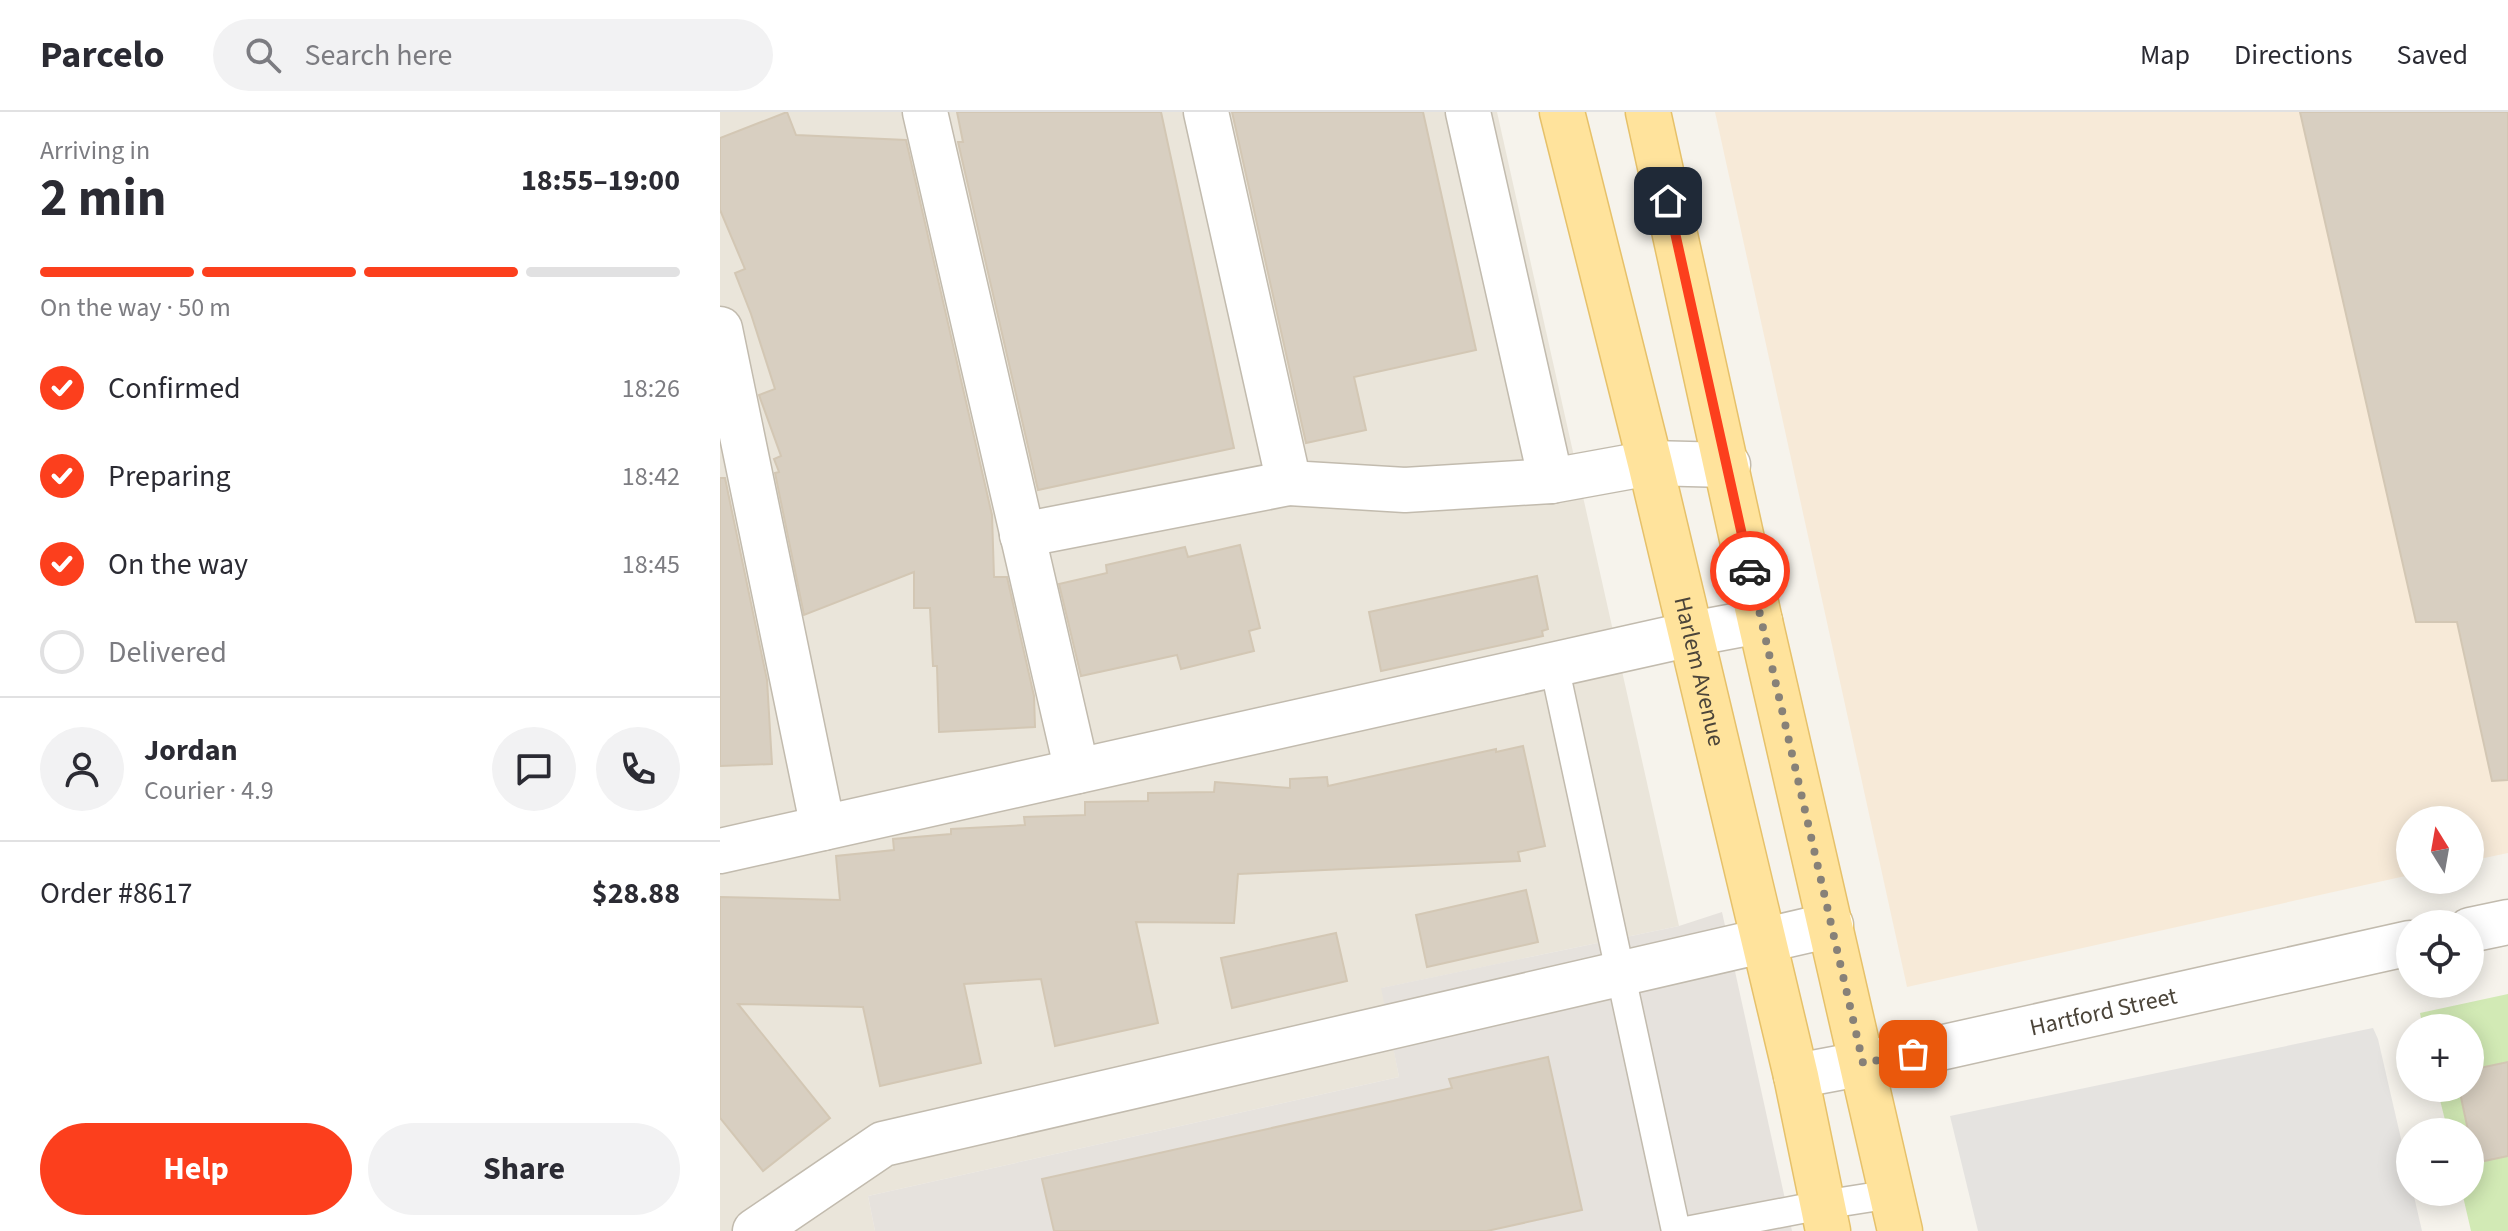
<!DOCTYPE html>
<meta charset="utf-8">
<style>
body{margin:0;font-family:"Source Sans 3",sans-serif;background:#f2f2f3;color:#2b2b33;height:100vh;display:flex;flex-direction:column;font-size:30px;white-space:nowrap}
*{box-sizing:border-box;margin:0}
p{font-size:26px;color:#7c7c81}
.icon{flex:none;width:44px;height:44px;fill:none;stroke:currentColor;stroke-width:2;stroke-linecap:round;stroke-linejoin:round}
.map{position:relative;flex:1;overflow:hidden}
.sheet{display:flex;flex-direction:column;background:#fff;width:720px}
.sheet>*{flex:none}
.needle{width:52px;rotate:349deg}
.buttons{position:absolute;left:1676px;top:694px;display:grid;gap:16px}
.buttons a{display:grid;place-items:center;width:88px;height:88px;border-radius:50%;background:#fff;box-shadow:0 4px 20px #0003;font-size:40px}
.pin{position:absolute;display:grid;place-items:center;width:68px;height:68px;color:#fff;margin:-34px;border-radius:16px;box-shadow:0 4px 12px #0006}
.courier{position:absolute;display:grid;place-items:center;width:80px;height:80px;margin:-40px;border:6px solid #fc3f1d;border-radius:50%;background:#fff;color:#222;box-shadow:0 2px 10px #0007}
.overview em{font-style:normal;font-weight:700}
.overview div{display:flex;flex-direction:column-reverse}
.overview{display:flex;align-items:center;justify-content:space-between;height:136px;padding:0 40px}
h1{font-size:52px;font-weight:700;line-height:60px}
.bar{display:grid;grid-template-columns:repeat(4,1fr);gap:12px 8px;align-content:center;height:96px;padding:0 40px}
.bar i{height:10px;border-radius:6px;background:#e1e1e2}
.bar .on{background:#fc3f1d}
.bar p{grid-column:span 4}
.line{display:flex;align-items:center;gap:20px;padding:0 40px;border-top:2px solid #e1e1e2}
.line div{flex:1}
.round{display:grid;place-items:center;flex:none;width:84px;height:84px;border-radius:42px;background:#f2f2f3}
ol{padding:0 40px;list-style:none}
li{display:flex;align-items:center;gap:24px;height:88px}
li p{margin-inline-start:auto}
li .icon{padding:8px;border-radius:50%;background:#fc3f1d;color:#fff;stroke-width:4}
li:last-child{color:#7c7c81}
li i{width:44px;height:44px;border:4px solid #e1e1e2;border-radius:50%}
.action{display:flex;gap:16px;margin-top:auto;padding:16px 40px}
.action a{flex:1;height:92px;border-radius:48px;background:#fc3f1d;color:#fff;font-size:32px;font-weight:700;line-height:92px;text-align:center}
.action a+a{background:#f2f2f3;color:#2b2b33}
header{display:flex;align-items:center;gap:48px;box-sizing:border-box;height:112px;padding:0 40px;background:#fff;border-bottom:2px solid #e1e1e2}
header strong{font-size:38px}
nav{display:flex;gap:44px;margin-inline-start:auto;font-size:28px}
.search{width:560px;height:72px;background:#f2f2f3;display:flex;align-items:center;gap:20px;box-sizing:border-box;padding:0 28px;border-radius:44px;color:#7c7c81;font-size:30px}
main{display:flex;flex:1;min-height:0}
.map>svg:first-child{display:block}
.residential{fill:#eae5da}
.commercial{fill:#f7ead8}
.industrial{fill:#e6e2dd}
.green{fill:#d2eab5}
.parking{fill:#e5e3e0}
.building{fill:#d8cfc1;stroke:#d3c7b4;stroke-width:2}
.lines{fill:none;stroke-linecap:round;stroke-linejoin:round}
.service-casing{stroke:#c2bbae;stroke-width:31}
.minor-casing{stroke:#c2bbae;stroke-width:47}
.primary-casing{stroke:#e6c16a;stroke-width:47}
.service{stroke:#fff;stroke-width:28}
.minor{stroke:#fff;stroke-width:44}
.primary{stroke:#ffe39c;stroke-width:44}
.done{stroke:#878178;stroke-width:8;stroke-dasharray:0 14.4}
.route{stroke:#fc3f1d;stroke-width:10}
.labels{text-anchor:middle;stroke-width:8;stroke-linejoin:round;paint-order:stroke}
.street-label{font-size:24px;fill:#4b4439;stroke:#fff}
</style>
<header>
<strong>Parcelo</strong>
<div class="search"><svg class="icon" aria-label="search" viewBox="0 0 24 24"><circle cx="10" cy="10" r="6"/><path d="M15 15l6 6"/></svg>Search here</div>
<nav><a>Map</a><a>Directions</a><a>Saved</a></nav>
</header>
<main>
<section class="sheet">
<div class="overview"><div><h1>2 min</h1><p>Arriving in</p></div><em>18:55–19:00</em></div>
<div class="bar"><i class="on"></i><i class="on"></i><i class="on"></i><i></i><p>On the way · 50 m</p></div>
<ol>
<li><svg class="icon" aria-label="check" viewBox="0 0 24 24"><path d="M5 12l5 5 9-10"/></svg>Confirmed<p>18:26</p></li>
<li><svg class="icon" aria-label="check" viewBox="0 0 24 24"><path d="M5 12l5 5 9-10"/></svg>Preparing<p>18:42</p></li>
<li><svg class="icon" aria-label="check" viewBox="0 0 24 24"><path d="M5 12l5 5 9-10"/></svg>On the way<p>18:45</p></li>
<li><i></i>Delivered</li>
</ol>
<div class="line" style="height:144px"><a class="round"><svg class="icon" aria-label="person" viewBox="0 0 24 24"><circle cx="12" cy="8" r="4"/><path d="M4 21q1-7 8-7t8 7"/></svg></a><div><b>Jordan</b><p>Courier · 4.9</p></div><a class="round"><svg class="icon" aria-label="chat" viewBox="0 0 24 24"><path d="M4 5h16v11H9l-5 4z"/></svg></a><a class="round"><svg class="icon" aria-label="phone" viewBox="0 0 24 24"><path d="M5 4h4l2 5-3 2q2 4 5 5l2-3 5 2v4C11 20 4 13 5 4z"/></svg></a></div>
<div class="line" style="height:104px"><div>Order #8617</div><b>$28.88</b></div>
<div class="action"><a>Help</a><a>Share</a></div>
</section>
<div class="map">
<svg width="1788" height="1119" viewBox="0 0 1788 1119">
<rect width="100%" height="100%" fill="#f6f3ec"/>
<polygon class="residential" points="0,0 777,0 959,814 662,876 679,965 148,1084 155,1119 0,1119"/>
<polygon class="commercial" points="995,0 1788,0 1788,741 1750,749 1750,708 1690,708 1690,763 1187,875"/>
<polygon class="industrial" points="1002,800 1072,1119 155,1119 148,1084 679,965 661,876 959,814"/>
<polygon class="green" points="1788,882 1788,1119 1751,1119 1742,1080 1750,1080 1750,1020 1728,1020 1717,976 1750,976 1750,916 1703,916 1700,901"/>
<polygon class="parking" points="1653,916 1658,927 1690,1066 1690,1080 1693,1080 1702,1119 1258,1119 1230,1004"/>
<g class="building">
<polygon points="67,0 76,23 186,28 272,403 274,465 287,465 314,584 315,615 219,620 217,554 213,554 210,496 194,496 194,460 84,503 55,361 59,360 54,347 61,344 39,283 55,277 31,202 15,161 25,157 0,98 0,26"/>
<polygon points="237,0 441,0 514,336 318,378 238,30 243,30"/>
<polygon points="512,0 703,0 756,238 634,265 646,318 586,331"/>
<polygon points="1580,0 1788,0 1788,668 1772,669 1737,510 1696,510"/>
<polygon points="0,366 5,366 47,568 52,652 0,654"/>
<polygon points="520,433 540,516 529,519 534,539 461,557 457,543 361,564 339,472 387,461 386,453 465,435 468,445"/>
<polygon points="817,464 828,517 822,519 823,524 661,559 649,500"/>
<polygon points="803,634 825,734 798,740 800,749 518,762 514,811 416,810 438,911 335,934 321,867 244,872 261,951 160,974 143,895 18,892 110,1006 43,1059 0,1006 0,785 120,788 116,744 174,738 173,727 231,722 231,717 305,713 304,705 365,703 365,690 428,689 428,681 494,680 495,670 570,676 570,667 607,665 608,674 776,637 776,640"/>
<polygon points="806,778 818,830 707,855 696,803"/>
<polygon points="616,821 627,869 512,896 501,846"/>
<polygon points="828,945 862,1098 767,1119 334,1119 322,1067 732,976 729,967"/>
<polygon points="1788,950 1788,1044 1755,1051 1739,976 1750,976 1750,958"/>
</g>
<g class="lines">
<g class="service-casing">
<g id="service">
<polyline points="834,553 956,1119"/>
<polyline points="966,1119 1102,1093 1172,1082"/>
</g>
</g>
<g class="minor-casing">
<g id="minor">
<polyline points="205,0 357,659"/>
<polyline points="486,0 569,371 685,378 831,369 930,351 1008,353"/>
<polyline points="748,0 831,369"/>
<polyline points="0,217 103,716"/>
<polyline points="302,423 569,371"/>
<polyline points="0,739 971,522 1040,509"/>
<polyline points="1750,818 1788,810"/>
<path id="s1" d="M 1076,964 L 1193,942 L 1690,831"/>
<polyline points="35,1119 163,1032 1111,813"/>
</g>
</g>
<g class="primary-casing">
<g id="primary">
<path id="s2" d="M 842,0 L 930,351 L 1076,964 L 1108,1119"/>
<polyline points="928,0 1040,509 1180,1119"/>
</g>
</g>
<use href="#service" class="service"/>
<use href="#minor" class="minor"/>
<use href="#primary" class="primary"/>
</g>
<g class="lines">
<polyline class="done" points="1030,459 1143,951 1193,942"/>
<polyline class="route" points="948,89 1030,459"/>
</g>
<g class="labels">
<g class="street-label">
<text dy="8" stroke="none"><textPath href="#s2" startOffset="576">Harlem Avenue</textPath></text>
<text dy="8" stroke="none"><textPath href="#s1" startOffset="314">Hartford Street</textPath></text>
</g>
</g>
</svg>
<div class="buttons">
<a><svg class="needle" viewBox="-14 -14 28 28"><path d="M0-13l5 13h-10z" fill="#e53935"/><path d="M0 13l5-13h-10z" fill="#7c7c81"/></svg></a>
<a><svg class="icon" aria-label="locate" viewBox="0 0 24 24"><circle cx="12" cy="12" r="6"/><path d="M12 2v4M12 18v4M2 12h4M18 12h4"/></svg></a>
<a>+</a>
<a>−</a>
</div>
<div class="pin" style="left:1193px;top:942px;background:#ea580c"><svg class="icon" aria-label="bag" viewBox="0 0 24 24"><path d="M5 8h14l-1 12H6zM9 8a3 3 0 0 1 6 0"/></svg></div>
<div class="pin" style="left:948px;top:89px;background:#1f2937"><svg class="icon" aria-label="home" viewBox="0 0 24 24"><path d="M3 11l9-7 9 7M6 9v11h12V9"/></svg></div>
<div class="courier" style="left:1030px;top:459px"><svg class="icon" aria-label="car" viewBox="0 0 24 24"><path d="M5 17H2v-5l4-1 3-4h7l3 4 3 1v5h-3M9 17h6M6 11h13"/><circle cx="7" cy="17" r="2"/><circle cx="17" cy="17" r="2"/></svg></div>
</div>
</main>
